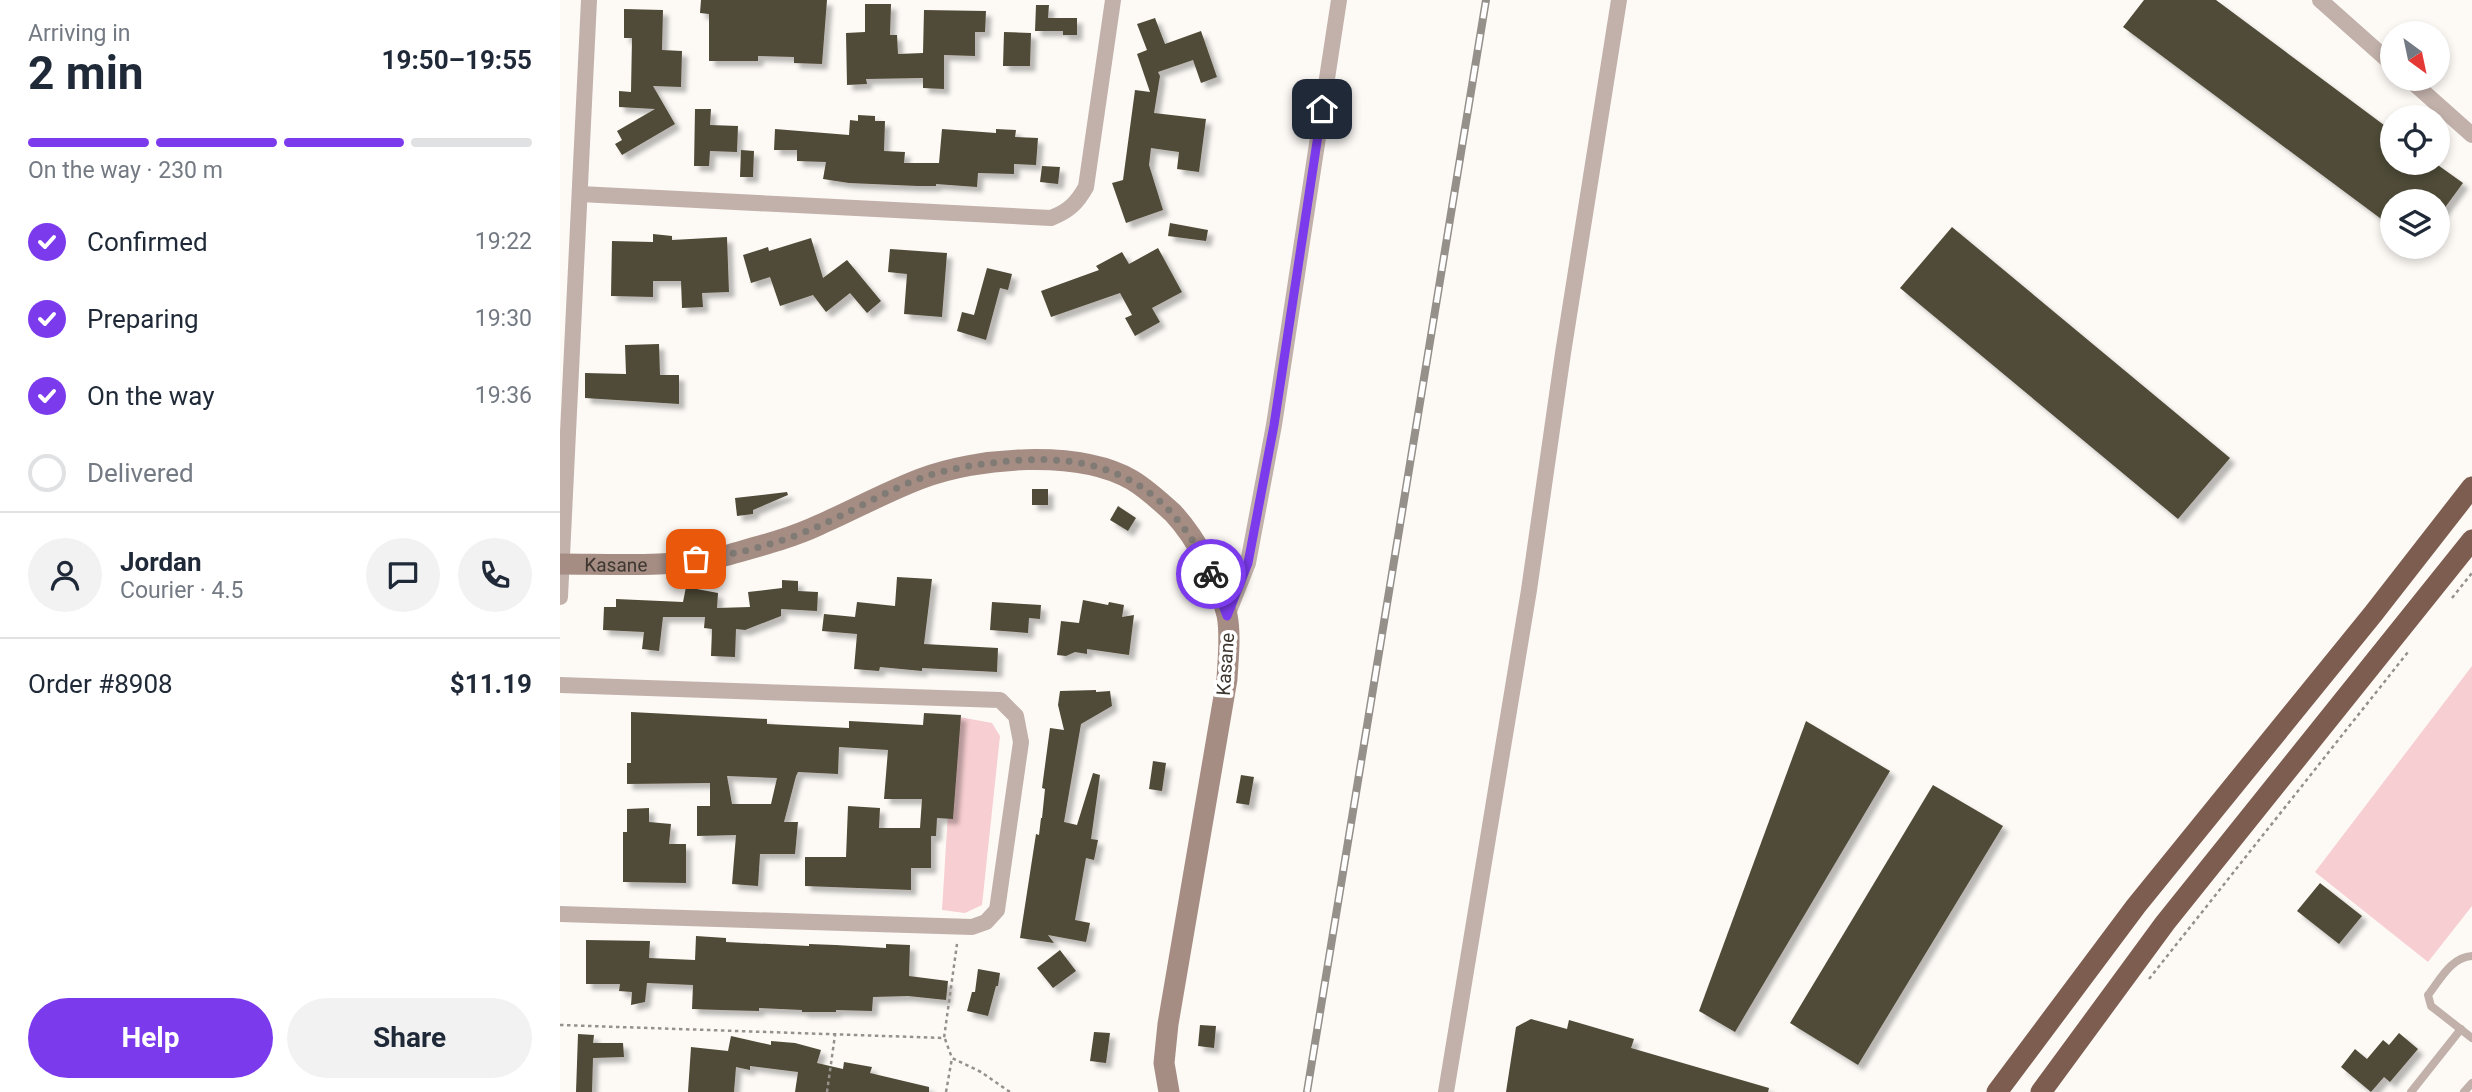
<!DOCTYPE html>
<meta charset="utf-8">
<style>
body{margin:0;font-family:Roboto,sans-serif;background:#f2f2f3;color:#1f2937;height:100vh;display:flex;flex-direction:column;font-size:26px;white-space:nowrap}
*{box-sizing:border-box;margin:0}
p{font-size:23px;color:#747a83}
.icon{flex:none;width:38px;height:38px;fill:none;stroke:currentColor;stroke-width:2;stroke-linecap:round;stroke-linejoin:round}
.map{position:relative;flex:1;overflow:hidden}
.sheet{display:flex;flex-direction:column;background:#fff;width:560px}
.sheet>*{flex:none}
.needle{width:46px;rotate:147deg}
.fabs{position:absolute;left:1820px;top:21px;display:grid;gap:14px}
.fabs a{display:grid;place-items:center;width:70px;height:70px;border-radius:50%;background:#fff;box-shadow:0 4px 10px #0003;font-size:35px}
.pin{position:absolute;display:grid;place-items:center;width:60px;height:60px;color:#fff;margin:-30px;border-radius:14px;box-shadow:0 4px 10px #0006}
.courier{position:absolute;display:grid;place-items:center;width:70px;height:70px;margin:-35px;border:5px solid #7c3aed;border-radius:50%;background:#fff;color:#222;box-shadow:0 2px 9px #0007}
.head em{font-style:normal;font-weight:700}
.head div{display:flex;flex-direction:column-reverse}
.head{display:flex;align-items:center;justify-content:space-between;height:119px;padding:0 28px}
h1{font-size:46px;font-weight:700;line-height:52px}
.bar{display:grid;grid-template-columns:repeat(4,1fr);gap:10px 7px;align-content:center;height:84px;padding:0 28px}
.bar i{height:9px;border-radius:5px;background:#e0e1e3}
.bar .on{background:#7c3aed}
.bar p{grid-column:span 4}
.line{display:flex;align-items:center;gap:18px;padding:0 28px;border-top:2px solid #e0e1e3}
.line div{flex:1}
.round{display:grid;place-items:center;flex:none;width:74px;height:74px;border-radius:37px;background:#f2f2f3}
ol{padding:0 28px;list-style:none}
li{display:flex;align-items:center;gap:21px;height:77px}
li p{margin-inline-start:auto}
li .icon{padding:7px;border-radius:50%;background:#7c3aed;color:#fff;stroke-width:4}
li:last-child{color:#747a83}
li i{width:38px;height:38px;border:4px solid #e0e1e3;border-radius:50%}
.button{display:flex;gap:14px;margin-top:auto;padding:14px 28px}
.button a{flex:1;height:80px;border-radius:42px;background:#7c3aed;color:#fff;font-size:28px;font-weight:700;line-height:80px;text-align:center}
.button a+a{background:#f2f2f3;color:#1f2937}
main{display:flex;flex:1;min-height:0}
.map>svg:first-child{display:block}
.green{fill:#f7ced1}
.building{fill:#504b38;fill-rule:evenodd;filter:url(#shadow)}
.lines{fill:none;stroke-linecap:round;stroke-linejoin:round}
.path{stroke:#95908a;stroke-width:2.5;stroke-dasharray:3.5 3.5;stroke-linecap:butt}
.lane{stroke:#c2b1ab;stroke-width:8}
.street{stroke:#c2b1ab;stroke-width:16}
.secondary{stroke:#a58d84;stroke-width:21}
.highway{stroke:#7e5d51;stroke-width:21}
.rail-casing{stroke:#95908a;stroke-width:8}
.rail{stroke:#fff;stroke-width:5;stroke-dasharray:16;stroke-linecap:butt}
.done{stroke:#817b75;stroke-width:7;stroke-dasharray:0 12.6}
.route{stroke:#7c3aed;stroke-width:9}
.labels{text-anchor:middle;stroke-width:7;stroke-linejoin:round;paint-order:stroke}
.street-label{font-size:19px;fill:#3e3730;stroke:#fff}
</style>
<main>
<section class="sheet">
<div class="head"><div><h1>2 min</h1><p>Arriving in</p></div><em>19:50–19:55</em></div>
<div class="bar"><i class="on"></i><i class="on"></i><i class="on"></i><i></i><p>On the way · 230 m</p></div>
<ol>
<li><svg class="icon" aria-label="check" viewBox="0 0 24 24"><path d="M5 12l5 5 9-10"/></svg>Confirmed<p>19:22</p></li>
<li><svg class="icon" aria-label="check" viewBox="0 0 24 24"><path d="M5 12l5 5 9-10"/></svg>Preparing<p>19:30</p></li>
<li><svg class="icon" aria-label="check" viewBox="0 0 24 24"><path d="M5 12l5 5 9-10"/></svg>On the way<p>19:36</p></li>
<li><i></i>Delivered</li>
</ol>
<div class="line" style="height:126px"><a class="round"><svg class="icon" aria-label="person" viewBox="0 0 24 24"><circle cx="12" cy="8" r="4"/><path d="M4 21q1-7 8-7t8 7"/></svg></a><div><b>Jordan</b><p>Courier · 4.5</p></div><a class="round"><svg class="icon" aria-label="chat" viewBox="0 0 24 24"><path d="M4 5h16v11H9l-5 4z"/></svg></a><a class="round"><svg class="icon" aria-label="phone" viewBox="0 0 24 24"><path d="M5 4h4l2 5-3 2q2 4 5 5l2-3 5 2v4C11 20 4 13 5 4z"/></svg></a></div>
<div class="line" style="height:91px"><div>Order #8908</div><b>$11.19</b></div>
<div class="button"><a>Help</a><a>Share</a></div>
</section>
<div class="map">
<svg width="1912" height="1092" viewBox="0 0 1912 1092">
<defs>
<filter id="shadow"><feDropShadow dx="5.5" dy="5.5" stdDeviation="2" flood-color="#0004"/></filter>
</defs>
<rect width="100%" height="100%" fill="#fdfaf6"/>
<g class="green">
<polygon points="1912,666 1912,906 1868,962 1755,872"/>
<polygon points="394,716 432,723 440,736 422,905 405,913 382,910"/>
</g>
<g class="building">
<polygon points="141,0 267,0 262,64 234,63 234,57 198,56 198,61 149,61 149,14 140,13"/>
<polygon points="1584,0 1656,0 1832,131 1832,163 1875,163 1903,183 1878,217 1878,201 1832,201 1832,227 1563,27"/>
<polygon points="305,4 331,4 330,35 337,35 338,54 363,53 364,10 426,11 425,32 415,32 415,56 384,55 384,89 363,88 363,78 306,79 307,84 287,85 286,33 305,32"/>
<polygon points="476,5 489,5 488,18 517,18 517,35 503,35 503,31 475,31"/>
<polygon points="64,9 103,10 102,50 122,51 121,87 93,86 115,124 62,155 55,144 62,140 57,131 95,109 59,107 59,91 71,92 72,38 64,38"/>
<polygon points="595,18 605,44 641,31 657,77 641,83 633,60 598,72 600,76 594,113 646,119 639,172 617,169 619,152 591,148 589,165 603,210 566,223 552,183 563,180 575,90 590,92 577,54 587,50 577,24"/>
<polygon points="444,32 471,33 470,66 443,66"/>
<polygon points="135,109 151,109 150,125 178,126 177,152 150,151 149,166 134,166"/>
<polygon points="298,115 315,116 315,121 325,121 324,151 345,152 344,163 379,163 382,129 436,133 436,129 456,130 455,137 478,138 476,165 454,164 454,174 418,173 417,187 376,184 376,186 358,186 289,183 263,179 266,162 237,161 237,150 214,150 215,129 289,135 290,120 298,121"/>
<polygon points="181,150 194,151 193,177 180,177"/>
<polygon points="482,166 500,167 498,184 480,182"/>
<polygon points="610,223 648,230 646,241 608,236"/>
<polygon points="1392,227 1670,458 1618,519 1340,288"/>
<polygon points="93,234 112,236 112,240 167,237 169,292 142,293 143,307 122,308 121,281 93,281 93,297 51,296 52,241 93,242"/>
<polygon points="251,238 263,278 287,260 321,301 307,313 290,293 266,312 253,295 220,306 210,277 191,283 183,255 208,247 209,251"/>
<polygon points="598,248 622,292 592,308 600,322 575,336 565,318 572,315 560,293 491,317 481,291 539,270 536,266 562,252 569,264"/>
<polygon points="330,249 387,253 382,317 344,314 347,274 328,272"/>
<polygon points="427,268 452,274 448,290 440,288 426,340 397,331 402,312 414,315"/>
<polygon points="99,344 100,375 119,375 119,404 25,398 25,373 66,374 65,345"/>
<rect x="472" y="489" width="16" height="16"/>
<polygon points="227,492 228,495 193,510 193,514 177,516 175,498"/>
<polygon points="558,506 576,518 568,531 550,520"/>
<polygon points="337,577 372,579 364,644 438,648 437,672 362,668 362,671 320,667 319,671 294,669 297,634 262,631 264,614 295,617 297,602 335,606"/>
<polygon points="222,580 238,581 238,591 258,592 257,611 221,609 221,616 185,630 176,629 175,657 151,656 152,629 144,628 145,617 103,617 99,651 82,649 84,632 43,630 44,607 56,607 56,599 123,602 126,587 158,593 157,608 190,607 188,592 222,588"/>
<polygon points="523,600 548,605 549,602 564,605 562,617 574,615 569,655 527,649 527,654 515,652 506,656 497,655 501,621 519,623"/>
<polygon points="432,602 481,605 480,619 469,618 468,633 430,630"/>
<polygon points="536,690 536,692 550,691 552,706 521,724 504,822 517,825 533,773 540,775 531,839 538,840 534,860 526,858 515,920 530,923 526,942 488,935 494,943 460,938 476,834 479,835 481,818 482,818 485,789 482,788 490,728 504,730 498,705 500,691"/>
<path d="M 71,712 L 207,719 L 207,724 L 289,728 L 289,721 L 363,725 L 364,713 L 401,715 L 393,819 L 377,818 L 376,836 L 371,836 L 371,868 L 351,868 L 351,890 L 245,886 L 245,857 L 286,857 L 288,806 L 320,808 L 319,828 L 360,828 L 362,799 L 324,799 L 328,750 L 279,747 L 278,774 L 238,772 L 236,776 L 224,822 L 238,822 L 235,854 L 200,854 L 198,886 L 172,884 L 176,835 L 137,836 L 137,806 L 150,806 L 150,783 L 67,784 L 67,763 L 71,763 ZM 167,776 L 217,778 L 211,804 L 172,804 Z"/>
<polygon points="1246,721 1330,771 1175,1032 1139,1011"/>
<polygon points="593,761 606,763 602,791 589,789"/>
<polygon points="681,775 694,777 689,805 676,803"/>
<polygon points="1373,785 1443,826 1298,1065 1230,1023"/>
<polygon points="89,808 89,822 111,824 109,844 126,844 126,883 63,882 63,832 67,832 67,809"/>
<polygon points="1760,883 1802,916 1779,944 1737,911"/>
<polygon points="136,936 166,938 166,942 249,946 249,944 276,945 326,948 326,944 350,945 349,976 388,981 386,1000 348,996 313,997 312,1011 276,1010 276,1012 242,1012 242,1010 199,1008 199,1011 161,1010 132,1009 133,985 87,983 85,1002 71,1005 72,992 59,991 60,984 26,984 26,940 90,941 89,958 135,960"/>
<polygon points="500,950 516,971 493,988 477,968"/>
<polygon points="418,969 440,973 438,986 436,986 428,1016 407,1011 412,992 415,992"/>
<polygon points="971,1019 1007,1029 1009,1020 1074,1039 1071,1048 1209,1088 1208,1092 946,1092 956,1027"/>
<polygon points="640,1025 656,1026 654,1048 638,1046"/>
<polygon points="534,1032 550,1033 546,1063 530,1061"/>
<polygon points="1839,1033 1858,1049 1830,1082 1824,1077 1811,1092 1781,1067 1795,1049 1807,1059 1823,1040 1829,1045"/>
<polygon points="18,1034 34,1035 33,1043 63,1043 64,1057 33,1058 32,1092 16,1092"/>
<polygon points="171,1036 211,1045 211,1041 235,1043 261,1050 257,1063 283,1069 284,1062 312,1067 310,1073 369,1087 369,1092 235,1092 238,1072 190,1066 190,1070 176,1067 174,1092 128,1092 131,1047 168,1051"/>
</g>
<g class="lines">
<g class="path">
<polyline points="1892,598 1912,573"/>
<polyline points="1589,979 1848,652"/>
<polyline points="0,1025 384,1038 397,944"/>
<polyline points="385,1039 392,1058 421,1072 450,1092"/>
<polyline points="267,1092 275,1035"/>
<polyline points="386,1092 392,1058"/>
</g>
<g class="lane">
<path d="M 1912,956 C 1891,957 1880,980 1868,995 L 1871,1006 L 1912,1038"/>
<polyline points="1851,1092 1901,1029"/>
<polyline points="1904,1092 1912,1083"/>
</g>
<g class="street">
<polyline points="1760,0 1832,64"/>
<polyline points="1849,79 1912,135"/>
<path d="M 20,194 L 491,218 C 509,211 517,203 526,187 L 553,0"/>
<polyline points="0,597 29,0"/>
<polyline points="667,616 688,563 714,425 779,0"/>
<polyline points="0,685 440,700 456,716 461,742 437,910 426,922 412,927 0,914"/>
<polyline points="886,1092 969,590 1003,353 1059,0"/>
</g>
<path class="secondary" id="s1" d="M 0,564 C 50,564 115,568 164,556 C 196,547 229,539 259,525 C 293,510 326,492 360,479 C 417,457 518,449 572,480 C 587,489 600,501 613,513 C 637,539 659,581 667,615 C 671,635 668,659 667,679 L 608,1024 L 604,1063 L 609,1092"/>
<g class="highway">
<polyline points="1437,1092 1576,906 1813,614 1912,487"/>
<polyline points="1481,1092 1605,923 1912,540"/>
</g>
<g class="rail-casing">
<polyline id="rail" points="747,1092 926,0"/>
</g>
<use href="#rail" class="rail"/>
</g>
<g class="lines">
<path class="done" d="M 136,559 C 177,555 221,543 259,526 C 293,511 326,491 361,478 C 389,468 419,464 449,461 C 547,452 609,485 651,574"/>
<polyline class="route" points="651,574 667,616 688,563 714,425 762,109"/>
</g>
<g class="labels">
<g class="street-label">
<text dy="7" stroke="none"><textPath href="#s1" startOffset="56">Kasane</textPath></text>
<text transform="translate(665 664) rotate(-86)" y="7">Kasane</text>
</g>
</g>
</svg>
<div class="fabs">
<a><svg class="needle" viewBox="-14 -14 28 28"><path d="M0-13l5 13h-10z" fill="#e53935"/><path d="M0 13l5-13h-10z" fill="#747a83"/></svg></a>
<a><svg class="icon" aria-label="locate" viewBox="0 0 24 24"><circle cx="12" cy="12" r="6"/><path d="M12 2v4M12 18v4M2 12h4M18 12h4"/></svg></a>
<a><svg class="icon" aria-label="layers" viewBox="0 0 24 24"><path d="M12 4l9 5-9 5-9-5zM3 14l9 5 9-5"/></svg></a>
</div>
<div class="pin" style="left:136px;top:559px;background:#ea580c"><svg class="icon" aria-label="bag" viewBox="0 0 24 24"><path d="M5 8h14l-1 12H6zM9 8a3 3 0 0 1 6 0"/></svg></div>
<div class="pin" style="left:762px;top:109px;background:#1f2937"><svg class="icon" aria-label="home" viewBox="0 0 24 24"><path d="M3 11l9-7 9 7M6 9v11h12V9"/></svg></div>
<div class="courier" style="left:651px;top:574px"><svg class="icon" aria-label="bike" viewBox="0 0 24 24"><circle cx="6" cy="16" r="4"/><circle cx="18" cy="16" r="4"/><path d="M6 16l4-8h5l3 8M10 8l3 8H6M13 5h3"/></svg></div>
</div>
</main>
